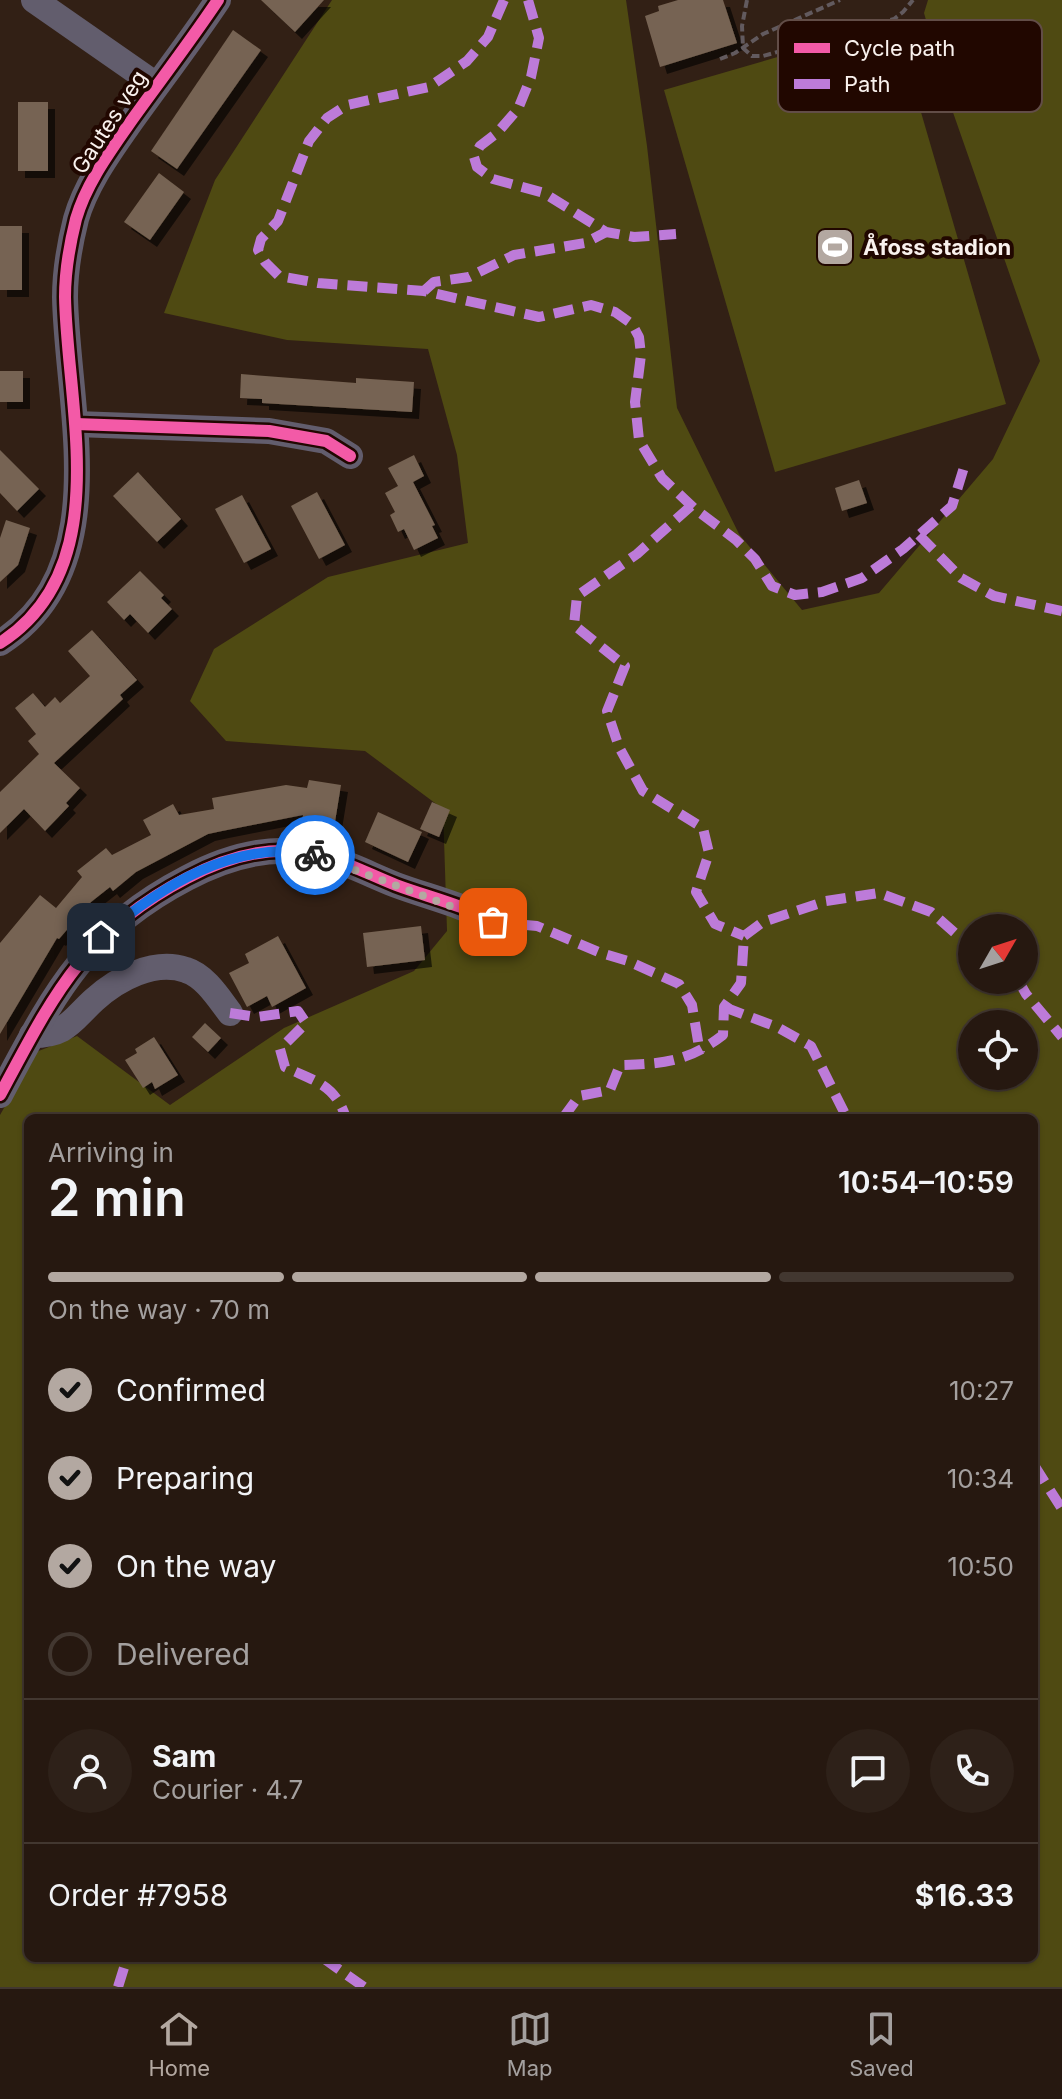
<!DOCTYPE html>
<meta charset="utf-8">
<style>
body{margin:0;font-family:Inter,sans-serif;background:#2e2119;color:#f1f3f6;height:100vh;display:flex;flex-direction:column;font-size:30px;white-space:nowrap}
*{box-sizing:border-box;margin:0}
p{font-size:26px;color:#a4a09f}
.icon{flex:none;width:44px;height:44px;fill:none;stroke:currentColor;stroke-width:2;stroke-linecap:round;stroke-linejoin:round}
.map{position:relative;flex:1;overflow:hidden}
.side{position:absolute;left:24px;top:1114px;width:1014px;height:848px;display:flex;flex-direction:column;background:#261810;border-radius:12px;box-shadow:0 2px 6px #0004,0 0 0 2px #423730}
.side>*{flex:none}
.needle{width:52px;rotate:51deg}
.buttons{position:absolute;left:958px;top:914px;display:grid;gap:16px}
.buttons a{display:grid;place-items:center;width:80px;height:80px;border-radius:50%;background:#261810;box-shadow:0 2px 6px #0004,0 0 0 2px #423730;font-size:40px}
.pin{position:absolute;display:grid;place-items:center;width:68px;height:68px;color:#fff;margin:-34px;border-radius:16px;box-shadow:0 4px 12px #0006}
.courier{position:absolute;display:grid;place-items:center;width:80px;height:80px;margin:-40px;border:6px solid #1a73e8;border-radius:50%;background:#fff;color:#222;box-shadow:0 2px 10px #0007}
.overview em{font-style:normal;font-weight:600}
.overview div{display:flex;flex-direction:column-reverse}
.overview{display:flex;align-items:center;justify-content:space-between;height:136px;padding:0 24px}
h1{font-size:52px;font-weight:600;line-height:60px}
.bar{display:grid;grid-template-columns:repeat(4,1fr);gap:12px 8px;align-content:center;height:96px;padding:0 24px}
.bar i{height:10px;border-radius:6px;background:#423730}
.bar .active{background:#b3a8a1}
.bar p{grid-column:span 4}
.line{display:flex;align-items:center;gap:20px;padding:0 24px;border-top:2px solid #423730}
.line div{flex:1}
.round{display:grid;place-items:center;flex:none;width:84px;height:84px;border-radius:42px;background:#2e2119}
ol{padding:0 24px;list-style:none}
li{display:flex;align-items:center;gap:24px;height:88px}
li p{margin-inline-start:auto}
li .icon{padding:8px;border-radius:50%;background:#b3a8a1;color:#111;stroke-width:4}
li:last-child{color:#a4a09f}
li i{width:44px;height:44px;border:4px solid #423730;border-radius:50%}
.tabs{display:flex;justify-content:space-around;align-items:center;height:112px;border-top:2px solid #423730;background:#261810;font-size:22px;color:#a4a09f}
.tabs a{display:grid;justify-items:center;gap:4px}
.tabs .active{color:#b3a8a1}
.map>svg:first-child{display:block}
.green{fill:#4f4a12;fill-rule:evenodd}
.building{fill:#766352;filter:url(#shadow)}
.lines{fill:none;stroke-linecap:round;stroke-linejoin:round}
.path{stroke:#625a5e;stroke-width:4;stroke-dasharray:8 4;stroke-linecap:butt}
.street{stroke:#625d6d;stroke-width:26}
.quiet{stroke:#bd7bd9;stroke-width:10;stroke-dasharray:20 10;stroke-linecap:butt}
.cycleway-casing{stroke:#210700;stroke-width:17}
.cycleway{stroke:#f35aa7;stroke-width:12}
.done{stroke:#b3a8a1;stroke-width:8;stroke-dasharray:0 14.4}
.route{stroke:#1a73e8;stroke-width:10}
.labels{text-anchor:middle;stroke-width:8;stroke-linejoin:round;paint-order:stroke}
.street-label{font-size:22px;fill:#f9f1ed;stroke:#210700}
.poi-label{font-size:22px;font-weight:bold;fill:#f9f1ed;stroke:#210700;text-anchor:start}
.key{fill:#210700;stroke:#624d47;stroke-width:2}
.key-label{font-size:22px;fill:#f9f1ed}
</style>
<div class="map">
<svg width="1062" height="1987" viewBox="0 0 1062 1987">
<defs>
<filter id="shadow"><feDropShadow dx="7" dy="7" stdDeviation="0" flood-color="#0009"/></filter>
</defs>
<rect width="100%" height="100%" fill="#322015"/>
<g class="green">
<path d="M 332,0 L 626,0 L 647,146 L 677,408 L 739,534 L 802,610 L 879,593 L 993,459 L 1040,361 L 949,101 L 924,13 L 928,0 L 1062,0 L 1062,1987 L 0,1987 L 0,1115 L 36,1052 L 77,1036 L 170,1105 L 284,1028 L 414,971 L 447,931 L 443,809 L 365,751 L 226,741 L 190,701 L 214,649 L 328,577 L 468,543 L 457,455 L 428,349 L 287,340 L 164,313 L 215,180 ZM 972,928 L 1024,928 L 1024,980 L 972,980 ZM 972,1024 L 1024,1024 L 1024,1076 L 972,1076 ZM 28,1118 L 1034,1118 L 1034,1958 L 28,1958 Z"/>
<polygon points="895,23 1006,404 775,472 664,90"/>
</g>
<g class="building">
<polygon points="261,0 324,0 295,32"/>
<polygon points="678,0 723,0 737,43 660,67 645,16 659,11 658,6"/>
<polygon points="233,30 261,50 177,169 151,151"/>
<rect x="18" y="102" width="30" height="69"/>
<polygon points="159,173 184,192 150,240 124,222"/>
<rect x="0" y="226" width="22" height="64"/>
<rect x="0" y="371" width="23" height="31"/>
<polygon points="241,374 356,383 356,378 414,382 412,412 262,403 262,399 240,398"/>
<polygon points="0,450 39,489 17,511 0,493"/>
<polygon points="414,455 424,476 413,482 435,525 432,526 438,538 414,550 404,529 398,532 390,515 395,512 385,493 398,486 388,468"/>
<polygon points="138,472 181,519 157,542 113,496"/>
<polygon points="859,480 867,503 842,511 835,488"/>
<polygon points="317,492 345,545 319,559 291,506"/>
<polygon points="242,495 271,549 244,563 215,509"/>
<polygon points="6,520 30,528 18,565 0,582 0,538"/>
<polygon points="140,571 164,595 161,598 172,609 148,633 130,614 124,620 107,602"/>
<polygon points="92,630 137,680 120,695 123,699 54,763 80,788 66,803 69,806 45,831 24,809 0,833 0,792 39,754 28,741 36,734 15,708 33,693 45,707 55,697 60,703 90,676 68,651"/>
<polygon points="309,780 341,785 334,828 328,825 326,832 301,828 303,815 222,831 208,834 136,872 113,891 110,887 91,902 59,939 57,938 0,1034 0,943 40,895 56,908 82,877 77,871 106,848 112,855 151,835 143,820 173,804 179,815 214,809 212,798 286,785 307,788"/>
<polygon points="432,802 450,810 439,837 420,829"/>
<polygon points="378,812 422,832 408,862 365,842"/>
<polygon points="421,926 425,960 367,967 363,933"/>
<polygon points="278,936 306,988 272,1007 267,996 247,1007 229,973 249,963 245,954"/>
<polygon points="205,1023 221,1038 208,1052 192,1037"/>
<polygon points="154,1037 178,1075 155,1089 152,1082 143,1088 125,1060 137,1053 135,1049"/>
</g>
<g class="lines">
<g class="path">
<polyline points="747,0 742,26 743,48 752,56 763,56 894,19 903,12 913,0"/>
<polyline points="720,59 735,53 763,34 840,0"/>
</g>
<g class="street">
<polyline points="34,0 156,85"/>
<polyline points="76,424 269,431 326,441 350,456"/>
<path d="M 0,643 C 116,569 67,409 65,297 C 65,272 70,243 76,219 C 86,184 109,153 129,124 C 159,82 190,42 218,0"/>
<path d="M 32,1035 C 67,1035 71,1021 94,1000 C 117,979 154,959 186,970 C 205,976 218,997 230,1013"/>
<path d="M 0,1095 C 53,996 83,932 187,878 C 219,861 255,849 292,851 C 328,852 363,872 396,885 C 428,897 464,905 493,922"/>
</g>
<g class="quiet">
<polyline points="504,0 488,37 467,61 429,87 347,105 327,118 309,141 278,221 261,239 258,250 265,262 279,276 318,283 424,291 539,317 591,305 615,312 632,324 639,337 641,355 635,402 639,440 662,478 695,509 736,540 755,559 772,586 795,595 822,592 862,578 903,549 952,506 965,464"/>
<polyline points="528,0 539,38 531,77 518,109 497,133 480,146 474,157 477,167 493,179 544,193 606,232 634,237 676,234"/>
<polyline points="424,291 434,282 469,277 514,255 585,243 606,232"/>
<polyline points="691,506 637,554 577,596 574,625 625,666 607,711 619,747 643,791 703,828 709,853 696,892 715,924 744,936"/>
<polyline points="919,535 961,578 994,596 1062,611"/>
<polyline points="493,922 537,926 601,953 628,961 679,984 692,1005 700,1053"/>
<polyline points="1018,980 1026,994 1062,1037"/>
<polyline points="724,1007 777,1027 811,1046 847,1118"/>
<path d="M 230,1013 L 257,1017 L 298,1011 L 306,1023 L 280,1049 L 285,1067 C 314,1081 335,1084 346,1118"/>
<path d="M 563,1118 L 579,1096 L 610,1090 L 620,1065 C 663,1064 688,1062 723,1035 L 724,1007 L 741,983 L 744,936 L 763,922 L 826,901 L 879,893 L 931,912 L 955,933 L 972,942"/>
<polyline points="1034,1465 1062,1509"/>
<polyline points="323,1958 364,1987"/>
<polyline points="118,1987 127,1958"/>
</g>
<g class="cycleway-casing">
<g id="cycleway">
<polyline points="76,424 269,431 326,441 350,456"/>
<path d="M 0,643 C 116,569 67,409 65,297 C 65,272 70,243 76,219 C 86,184 109,153 129,124 C 159,82 190,42 218,0"/>
<path d="M 0,1095 C 53,996 83,932 187,878 C 219,861 255,849 292,851 C 328,852 363,872 396,885 C 428,897 464,905 493,922"/>
</g>
</g>
<use href="#cycleway" class="cycleway"/>
</g>
<g class="lines">
<polyline class="done" points="315,855 493,922"/>
<path class="route" d="M 101,937 C 160,887 235,838 315,855"/>
</g>
<defs>
<g id="stadium-square" transform="scale(2)"><rect x="-9" y="-9" width="18" height="18" rx="4" fill="#b3a8a1" stroke="#210700"/><path d="M0-5a6.5 5 0 1 0 0 10a6.5 5 0 1 0 0-10ZM-3.5-1.8h7v3.6h-7Z" fill="#fff"/></g>
</defs>
<g fill-rule="evenodd">
<use href="#stadium-square" x="835" y="247"/>
</g>
<g class="labels">
<g class="street-label">
<text transform="translate(109 122) rotate(-57)" y="8">Gautes veg</text>
</g>
<g class="poi-label">
<text x="863" y="255">Åfoss stadion</text>
</g>
</g>
<rect x="778" y="20" width="264" height="92" rx="12" class="key"/>
<rect x="794" y="43" width="36" height="10" fill="#f35aa7"/>
<rect x="794" y="79" width="36" height="10" fill="#bd7bd9"/>
<g class="key-label">
<text x="844" y="56">Cycle path</text>
<text x="844" y="92">Path</text>
</g>
</svg>
<div class="buttons">
<a><svg class="needle" viewBox="-14 -14 28 28"><path d="M0-13l5 13h-10z" fill="#e53935"/><path d="M0 13l5-13h-10z" fill="#a4a09f"/></svg></a>
<a><svg class="icon" aria-label="locate" viewBox="0 0 24 24"><circle cx="12" cy="12" r="6"/><path d="M12 2v4M12 18v4M2 12h4M18 12h4"/></svg></a>
</div>
<div class="pin" style="left:493px;top:922px;background:#ea580c"><svg class="icon" aria-label="bag" viewBox="0 0 24 24"><path d="M5 8h14l-1 12H6zM9 8a3 3 0 0 1 6 0"/></svg></div>
<div class="pin" style="left:101px;top:937px;background:#1f2937"><svg class="icon" aria-label="home" viewBox="0 0 24 24"><path d="M3 11l9-7 9 7M6 9v11h12V9"/></svg></div>
<div class="courier" style="left:315px;top:855px"><svg class="icon" aria-label="bike" viewBox="0 0 24 24"><circle cx="6" cy="16" r="4"/><circle cx="18" cy="16" r="4"/><path d="M6 16l4-8h5l3 8M10 8l3 8H6M13 5h3"/></svg></div>
<section class="side">
<div class="overview"><div><h1>2 min</h1><p>Arriving in</p></div><em>10:54–10:59</em></div>
<div class="bar"><i class="active"></i><i class="active"></i><i class="active"></i><i></i><p>On the way · 70 m</p></div>
<ol>
<li><svg class="icon" aria-label="check" viewBox="0 0 24 24"><path d="M5 12l5 5 9-10"/></svg>Confirmed<p>10:27</p></li>
<li><svg class="icon" aria-label="check" viewBox="0 0 24 24"><path d="M5 12l5 5 9-10"/></svg>Preparing<p>10:34</p></li>
<li><svg class="icon" aria-label="check" viewBox="0 0 24 24"><path d="M5 12l5 5 9-10"/></svg>On the way<p>10:50</p></li>
<li><i></i>Delivered</li>
</ol>
<div class="line" style="height:144px"><a class="round"><svg class="icon" aria-label="person" viewBox="0 0 24 24"><circle cx="12" cy="8" r="4"/><path d="M4 21q1-7 8-7t8 7"/></svg></a><div><b>Sam</b><p>Courier · 4.7</p></div><a class="round"><svg class="icon" aria-label="chat" viewBox="0 0 24 24"><path d="M4 5h16v11H9l-5 4z"/></svg></a><a class="round"><svg class="icon" aria-label="phone" viewBox="0 0 24 24"><path d="M5 4h4l2 5-3 2q2 4 5 5l2-3 5 2v4C11 20 4 13 5 4z"/></svg></a></div>
<div class="line" style="height:104px"><div>Order #7958</div><b>$16.33</b></div>
</section>
</div>
<nav class="tabs">
<a class="active"><svg class="icon" aria-label="home" viewBox="0 0 24 24"><path d="M3 11l9-7 9 7M6 9v11h12V9"/></svg>Home</a>
<a><svg class="icon" aria-label="map" viewBox="0 0 24 24"><path d="M3 6l6-2 6 2 6-2v14l-6 2-6-2-6 2zM9 4v14M15 6v14"/></svg>Map</a>
<a><svg class="icon" aria-label="saved" viewBox="0 0 24 24"><path d="M7 4h10v16l-5-4-5 4z"/></svg>Saved</a>
</nav>
